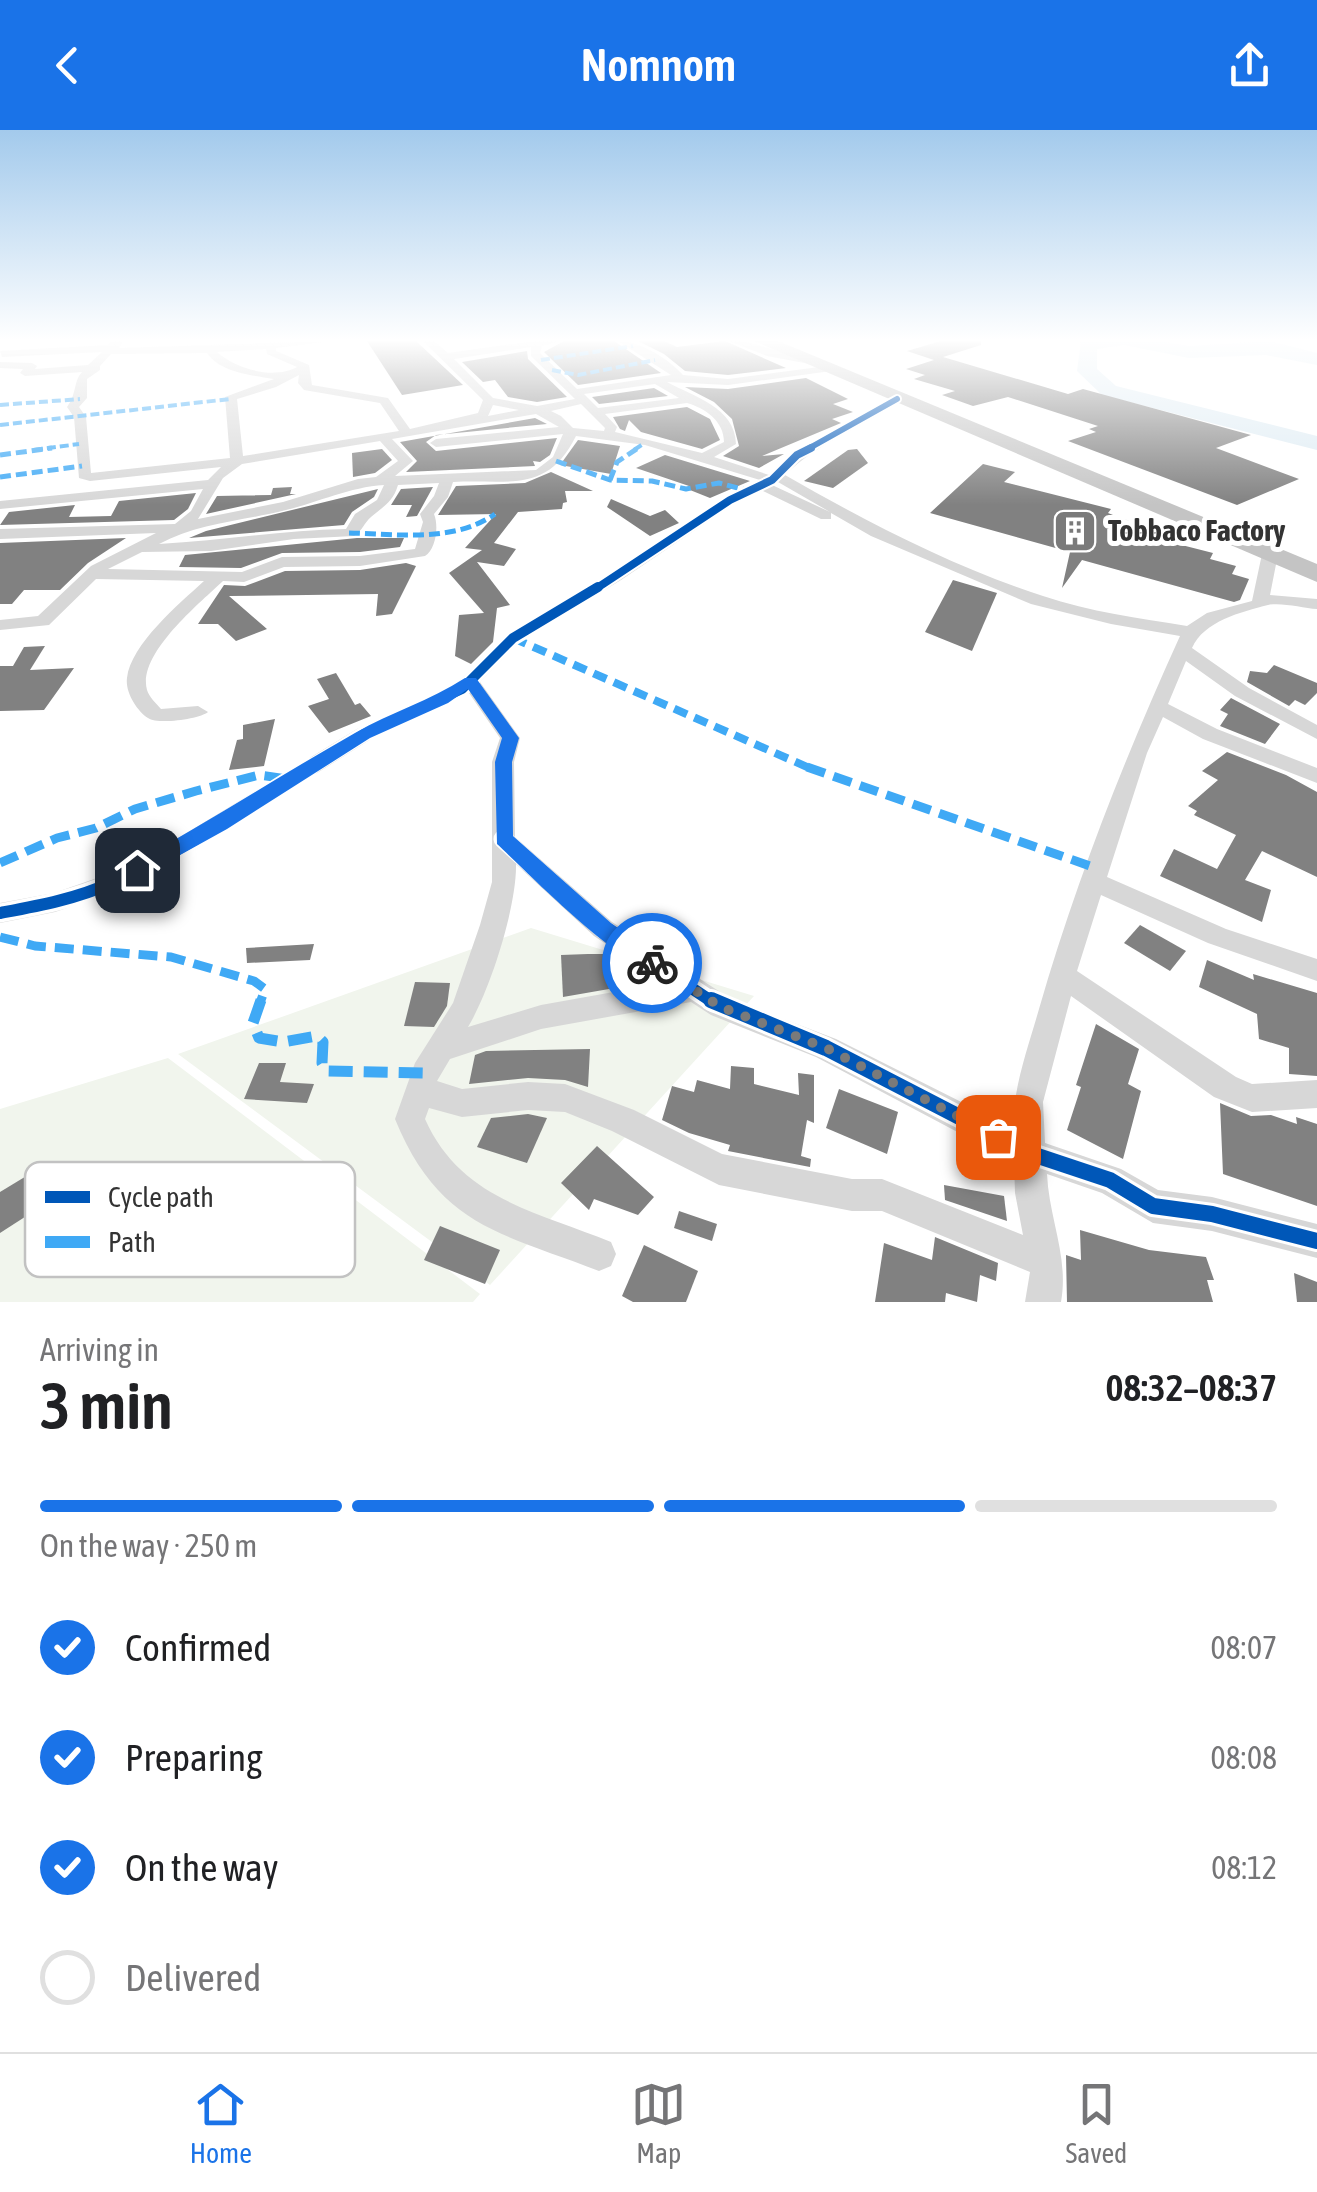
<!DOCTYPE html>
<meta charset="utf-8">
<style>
body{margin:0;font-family:"Asap Condensed",sans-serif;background:#f2f2f2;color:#202124;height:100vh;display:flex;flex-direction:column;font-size:38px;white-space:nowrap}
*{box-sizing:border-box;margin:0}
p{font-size:32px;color:#757577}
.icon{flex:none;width:55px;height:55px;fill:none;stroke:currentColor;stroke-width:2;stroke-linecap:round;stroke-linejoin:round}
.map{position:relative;height:1172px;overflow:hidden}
.side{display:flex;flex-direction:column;background:#fff;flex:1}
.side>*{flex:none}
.pin{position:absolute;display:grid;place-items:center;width:85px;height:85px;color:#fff;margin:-42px;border-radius:20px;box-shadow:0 5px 15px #0006}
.courier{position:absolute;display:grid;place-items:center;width:100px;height:100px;margin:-50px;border:8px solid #1a73e8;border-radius:50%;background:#fff;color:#222;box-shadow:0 2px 12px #0007}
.summary em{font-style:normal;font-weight:600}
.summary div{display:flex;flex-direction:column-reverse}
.summary{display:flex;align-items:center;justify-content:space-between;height:170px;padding:0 40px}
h1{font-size:65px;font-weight:600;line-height:75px}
.bar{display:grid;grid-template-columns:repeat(4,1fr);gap:15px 10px;align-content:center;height:120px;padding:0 40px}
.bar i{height:12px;border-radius:8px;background:#e0e0e0}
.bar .selected{background:#1a73e8}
.bar p{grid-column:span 4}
ol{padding:0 40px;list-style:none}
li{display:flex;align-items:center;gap:30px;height:110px}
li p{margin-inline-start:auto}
li .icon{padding:10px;border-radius:50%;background:#1a73e8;color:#fff;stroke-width:4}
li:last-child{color:#757577}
li i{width:55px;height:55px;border:5px solid #e0e0e0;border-radius:50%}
header{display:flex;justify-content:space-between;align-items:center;height:130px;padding:0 40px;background:#1a73e8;color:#fff;font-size:45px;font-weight:600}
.dock{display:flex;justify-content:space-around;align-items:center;height:140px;border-top:2px solid #e0e0e0;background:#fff;font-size:28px;color:#757577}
.dock a{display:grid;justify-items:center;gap:5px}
.dock .selected{color:#1a73e8}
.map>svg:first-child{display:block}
.green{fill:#f1f5ed}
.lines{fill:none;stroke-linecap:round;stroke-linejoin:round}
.river{fill:#ddebf3;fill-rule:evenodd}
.building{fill:#818181}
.street{fill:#d7d7d7;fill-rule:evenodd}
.highway{fill:#c4c4c4;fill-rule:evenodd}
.quiet-far4{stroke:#3fa9f5;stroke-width:4;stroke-dasharray:9 4;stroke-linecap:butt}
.quiet-far3{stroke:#3fa9f5;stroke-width:5;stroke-dasharray:11 5;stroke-linecap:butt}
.quiet-far2{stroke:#3fa9f5;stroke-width:8;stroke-dasharray:14 8;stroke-linecap:butt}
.quiet-far1{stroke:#3fa9f5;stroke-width:9;stroke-dasharray:19 9;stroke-linecap:butt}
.quiet{stroke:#3fa9f5;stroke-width:11;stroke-dasharray:24 11;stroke-linecap:butt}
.cycleway-far4-casing{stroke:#fff;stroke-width:10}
.cycleway-far3-casing{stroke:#fff;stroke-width:12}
.cycleway-far2-casing{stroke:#fff;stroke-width:16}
.cycleway-far1-casing{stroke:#fff;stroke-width:19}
.cycleway-casing{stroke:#fff;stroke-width:22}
.cycleway-far4{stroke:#0057b8;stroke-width:6}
.cycleway-far3{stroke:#0057b8;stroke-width:8}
.cycleway-far2{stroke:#0057b8;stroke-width:10}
.cycleway-far1{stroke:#0057b8;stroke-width:12}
.cycleway{stroke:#0057b8;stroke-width:16}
.route{fill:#1a73e8}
.done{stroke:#7a7a7a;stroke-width:10;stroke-dasharray:0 18}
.labels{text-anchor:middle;stroke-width:10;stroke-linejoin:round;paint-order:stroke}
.far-poi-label{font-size:30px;font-weight:bold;fill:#333;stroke:#fff;text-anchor:start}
.key{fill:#fff;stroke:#c2c2c2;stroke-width:2.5}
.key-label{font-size:28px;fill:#333}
</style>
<header><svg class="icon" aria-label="back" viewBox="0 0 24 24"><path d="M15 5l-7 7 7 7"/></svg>Nomnom<svg class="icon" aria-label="share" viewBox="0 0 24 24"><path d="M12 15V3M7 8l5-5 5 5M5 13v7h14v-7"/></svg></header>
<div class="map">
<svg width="1317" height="1172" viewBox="0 0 1317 1172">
<rect width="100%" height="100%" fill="#fff"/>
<g class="green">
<polygon points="531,798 754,866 490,1155 178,924"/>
<polygon points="168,928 480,1164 473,1172 0,1172 0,979"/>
</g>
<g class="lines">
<polygon class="river" points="1081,211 1160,211 1189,216 1270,211 1317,223 1317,235 1266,225 1189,228 1124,215 1097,219 1097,239 1116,256 1317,306 1317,320 1102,265 1077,241"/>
</g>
<g class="building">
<polygon points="367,211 416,211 463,255 402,265"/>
<polygon points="564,211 614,211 661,243 578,255 544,222"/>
<polygon points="638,211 664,211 677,217 725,211 786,238 728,245 685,241 664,224"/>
<polygon points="941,211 981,211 981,215 943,227 1068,264 1083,259 1251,305 1216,318 1299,349 1237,375 1068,311 1096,302 1089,299 1098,296 1008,267 973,276 942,265 955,261 914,249 925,245 906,239 934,230 907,221"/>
<polygon points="527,221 528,229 567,267 537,272 508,267 495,250 483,252 462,232"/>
<polygon points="806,248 848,269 833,274 853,282 832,289 841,293 762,326 784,324 759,338 723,326 739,316 732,289 714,272 685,257 728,259"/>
<polygon points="654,258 668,266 599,274 592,267"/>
<polygon points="687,277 710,289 720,310 702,319 641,302 629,290 625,301 620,299 613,287"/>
<polygon points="535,288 547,294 436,305 426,312 436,321 557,308 550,325 540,332 533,331 535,336 406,342 417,331 400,312"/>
<polygon points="578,310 620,316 611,344 560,335"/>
<polygon points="382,319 392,330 375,343 353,347 352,323"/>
<polygon points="857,319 868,333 833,358 804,351 848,320"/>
<polygon points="665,325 750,351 710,368 685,358 689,356 636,338"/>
<polygon points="983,334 1015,342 1004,352 1111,379 1108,383 1118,387 1166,404 1162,410 1213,423 1210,429 1236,436 1232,444 1249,449 1240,470 1234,472 1082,430 1062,458 1070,422 930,383"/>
<polygon points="551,342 593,361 565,361 567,372 563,373 562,379 518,382 494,413 516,419 504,436 477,432 510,475 497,478 493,512 471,534 455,526 459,485 484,483 449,443 482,420 465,418 496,384 438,385 456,356 525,353"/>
<polygon points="292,357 290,364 296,364 206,384 217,366 271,365 273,358"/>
<polygon points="433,357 417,386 406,387 412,375 391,375 401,359"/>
<polygon points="378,359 374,367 352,382 344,395 189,408 206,401"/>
<polygon points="196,363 188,379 174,390 0,395 9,382 75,375 69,387 111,386 119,371"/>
<polygon points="611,369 650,386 665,380 679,393 650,406 607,377"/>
<polygon points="126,408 88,433 60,460 24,460 12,474 0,474 0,413"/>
<polygon points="357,408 404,408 400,417 360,422 282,423 241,438 179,437 185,425"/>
<polygon points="406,433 416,436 392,484 376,486 378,464 229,466 267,499 236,511 218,494 198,494 224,455 245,456 285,441 360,440"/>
<polygon points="953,450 997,463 972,521 925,502"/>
<polygon points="45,516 30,540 74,538 44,580 0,581 0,536 13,536 24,517"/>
<polygon points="1274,535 1317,553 1317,563 1305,575 1295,570 1289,576 1247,552 1250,541 1267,543"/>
<polygon points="336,543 355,575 360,573 371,586 329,603 308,576 329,569 317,549"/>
<polygon points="1231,568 1280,594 1265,614 1220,596 1228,584 1220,580"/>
<polygon points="275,589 264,636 229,640 237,610 243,609 243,595"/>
<polygon points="1227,622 1286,645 1317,662 1317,747 1262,721 1245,750 1271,760 1262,792 1160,746 1174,719 1217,739 1236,705 1194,685 1197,681 1188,676 1218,650 1202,641"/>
<polygon points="1140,795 1186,821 1170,841 1124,813"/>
<polygon points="314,814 310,830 247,833 246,818"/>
<polygon points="588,824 605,824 609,859 563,867 561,825"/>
<polygon points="1207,830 1254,850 1253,844 1317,863 1317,946 1289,944 1289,918 1259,909 1257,884 1199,857"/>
<polygon points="415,852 450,853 447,876 434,897 404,896"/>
<polygon points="1096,894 1139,919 1128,954 1141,961 1123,1029 1067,1000 1081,957 1076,955"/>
<polygon points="590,919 588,957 565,950 528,948 469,954 475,925 486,921"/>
<polygon points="259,933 286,933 280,952 314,954 307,973 244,969"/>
<polygon points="731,936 754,938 754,954 799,965 798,943 814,945 814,993 807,990 801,1026 811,1029 810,1037 728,1021 730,1015 689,1003 662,990 672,956 694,962 697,950 730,959"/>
<polygon points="839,959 898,982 887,1024 826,998"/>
<polygon points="1220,973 1251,986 1271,985 1297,994 1296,987 1317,994 1317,1076 1223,1044"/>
<polygon points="528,984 547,988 527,1033 477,1017 491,988"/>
<polygon points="597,1016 654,1067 638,1085 594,1069 589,1080 561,1053"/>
<polygon points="33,1042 45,1074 0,1103 0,1062"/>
<polygon points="944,1055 1004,1066 1007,1091 945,1070"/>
<polygon points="679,1081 717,1094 712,1111 674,1098"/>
<polygon points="440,1096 500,1120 485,1154 424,1130"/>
<polygon points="1080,1100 1149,1120 1206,1127 1214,1150 1207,1150 1213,1172 1067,1172 1066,1125 1081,1130"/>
<polygon points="935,1107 998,1133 996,1151 980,1145 977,1172 946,1163 945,1172 875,1172 884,1113 932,1130"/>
<polygon points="644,1115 698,1141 686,1172 633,1172 622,1166"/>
<polygon points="1294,1143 1317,1152 1317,1172 1297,1172"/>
</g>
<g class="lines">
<g class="street">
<path d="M 112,211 L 123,211 L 119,218 L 331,211 L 276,218 L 276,221 L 309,235 L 312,255 L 388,268 L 410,299 L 478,283 L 483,270 L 423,211 L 434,211 L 448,223 L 534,211 L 560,211 L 542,216 L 540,223 L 577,259 L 671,245 L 618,211 C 640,211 669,229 683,245 L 728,249 L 827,236 L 831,237 L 831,241 L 728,255 L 667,252 C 694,267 735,277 736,314 L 714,327 L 769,345 L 792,322 L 861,287 L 893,267 L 901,267 L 901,271 C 863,296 817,313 785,345 C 867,392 953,437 1043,466 C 1090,482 1139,488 1187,496 L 1207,483 L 1252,471 L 1262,424 L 1270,419 L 1276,421 L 1278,424 L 1270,465 L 1317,469 L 1317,479 C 1303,478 1281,472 1268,475 C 1241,482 1204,491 1192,518 L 1249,558 L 1317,595 L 1317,609 L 1235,566 L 1186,531 L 1168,574 L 1217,599 L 1317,638 L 1317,653 L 1203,609 L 1163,587 L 1147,623 L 1107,747 L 1226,799 L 1317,829 L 1317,851 L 1208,813 L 1101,765 L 1077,841 L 1236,947 L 1252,954 L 1317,950 L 1317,978 L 1252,982 L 1214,967 L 1071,866 L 1043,972 L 1045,1013 L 1121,1039 L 1158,1060 L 1212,1067 L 1317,1094 L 1317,1128 L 1212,1101 L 1153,1093 L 1102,1063 L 1047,1044 C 1049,1089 1069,1127 1061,1172 L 1025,1172 L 1030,1142 L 882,1081 L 852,1081 L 719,1055 L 612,1001 L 565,982 L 528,980 L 462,987 L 429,978 L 425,989 C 461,1070 539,1082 611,1112 L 616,1124 L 611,1136 L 599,1141 C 502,1103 439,1097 395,989 L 415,933 L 453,873 L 480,795 L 492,752 L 492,632 L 500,608 L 469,563 L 371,609 L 198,718 L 118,761 L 55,782 L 0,793 L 0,773 L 54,763 L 100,747 L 182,706 L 357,599 L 455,555 L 507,504 L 609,444 L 725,367 L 760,350 L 645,315 L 576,306 C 547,364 510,349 453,352 L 448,367 L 434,384 C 439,396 436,419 425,426 L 360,436 L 284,437 L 244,452 L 223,451 C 200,473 137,524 147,560 C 149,567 156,573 161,579 L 198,576 L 208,582 C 200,589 158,595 148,588 C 137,581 125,562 127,548 C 131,514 179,474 204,451 L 96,449 L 49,495 L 0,500 L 0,490 L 38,486 L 91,436 L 156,403 L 0,409 L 0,399 L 175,394 L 191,381 L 203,359 L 0,379 L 0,371 L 208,350 L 221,337 L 90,351 L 79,348 L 74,287 L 67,277 C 77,264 73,252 82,242 L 25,246 L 20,243 L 23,239 L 0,238 L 0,232 L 32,233 L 37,236 L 35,239 L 88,235 L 102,222 L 2,227 L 0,221 L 108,215 ZM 531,217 L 531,226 L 575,269 L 537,276 L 493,268 L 454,229 ZM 266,219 L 267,224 L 297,237 C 274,250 236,239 217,222 ZM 207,223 C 221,243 251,245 274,249 L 225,267 L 230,328 L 91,343 L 86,287 L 79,277 L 87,268 L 87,249 L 100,240 L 100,236 L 111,224 ZM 299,245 L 298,253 L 304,260 L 380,273 L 399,301 L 243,326 L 237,269 L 276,257 ZM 655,254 L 679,268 L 598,278 L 584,264 ZM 687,273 C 705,278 724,291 724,312 L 702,323 L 615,302 L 617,297 L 605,284 ZM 581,274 L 605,298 L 604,301 L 573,298 L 561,286 L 551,281 ZM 493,275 L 519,280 L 488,286 ZM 536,284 L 559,297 L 436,309 L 430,313 L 436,317 L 563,304 L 553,327 L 536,340 L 395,346 L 413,331 L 392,309 ZM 380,311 L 398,331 L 376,347 L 358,349 L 283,372 L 198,389 L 223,348 L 242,334 ZM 778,352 L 830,382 L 772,355 ZM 439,353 L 434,366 L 420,384 L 423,392 L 415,419 L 360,426 L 282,427 L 242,442 L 108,439 L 142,422 L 211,421 L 294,409 L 354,406 C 363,400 364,393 371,387 C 384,376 393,372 398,355 ZM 384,355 L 377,370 L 355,384 L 346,399 C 283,400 221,411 159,414 C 198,393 243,391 286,380 C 319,372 350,357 384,355 ZM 761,360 L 821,389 L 831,389 L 831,383 L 871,406 L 1031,474 L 1111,494 L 1180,506 C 1125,627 1076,751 1039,879 C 1028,918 1013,957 1013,998 L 836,909 L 731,869 L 612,792 L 515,707 L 514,632 L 520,608 L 480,552 L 519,512 L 621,450 L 735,373 ZM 516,734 L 594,806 L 664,853 L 541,875 L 468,897 C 490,861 517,776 516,734 ZM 691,872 L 711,885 L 816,927 L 1014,1032 L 1015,1063 L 1023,1105 L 882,1049 L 852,1049 L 722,1024 L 634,980 L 565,954 L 528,952 L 462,959 L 437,951 L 450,929 L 541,899 Z"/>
<polygon points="729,211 743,211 815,231 810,234 767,226"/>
</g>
<polygon class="highway" points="754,211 778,211 1317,434 1317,452"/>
<g class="quiet-far4">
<polyline points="541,230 633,216"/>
<polyline points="552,240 578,245 655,230"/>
<polyline points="0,275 80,269"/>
<polyline points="0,295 230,269"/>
<polyline points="34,320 79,314"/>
<polyline points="634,320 643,314"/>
</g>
<g class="quiet-far3">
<polyline points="0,325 52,318"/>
<polyline points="556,331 610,350 652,351 686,359 719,353 749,361"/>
<polyline points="0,347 82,336"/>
<polyline points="610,350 617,332 638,318"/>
<path d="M 349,403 C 396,404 454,413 495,384"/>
</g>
<polyline class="quiet-far2" points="513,508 814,640"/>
<g class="quiet-far1">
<polyline points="807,637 1096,738"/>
<polyline points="0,733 57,708 96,698 135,679 196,661 259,645 288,649"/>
<polyline points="0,807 35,816 171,827 254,851 265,859 260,873"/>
</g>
<polyline class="quiet" points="261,870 253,893 259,908 283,912 317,906 323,912 322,933 327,941 425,943"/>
<g class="cycleway-far4-casing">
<polyline id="cycleway-far4" points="806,320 897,269"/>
</g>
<g class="cycleway-far3-casing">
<polyline id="cycleway-far3" points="594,460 730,370 772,350 797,325 811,318"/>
</g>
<g class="cycleway-far2-casing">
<polyline id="cycleway-far2" points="306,640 364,604 462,559 513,508 598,457"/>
</g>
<g class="cycleway-far1-casing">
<g id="cycleway-far1">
<polyline points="503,709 603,799 714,873"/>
<path d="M 0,783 C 37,776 76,769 111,753 C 181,722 245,678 310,637"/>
</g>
</g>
<g class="cycleway-casing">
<polyline id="cycleway" points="711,870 826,918 1029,1023 1110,1050 1153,1076 1212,1084 1317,1111"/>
</g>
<use href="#cycleway-far4" class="cycleway-far4"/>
<use href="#cycleway-far3" class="cycleway-far3"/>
<use href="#cycleway-far2" class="cycleway-far2"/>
<use href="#cycleway-far1" class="cycleway-far1"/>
<use href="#cycleway" class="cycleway"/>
</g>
<linearGradient id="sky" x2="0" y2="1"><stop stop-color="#a3caec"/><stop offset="0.56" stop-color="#fff"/><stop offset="1" stop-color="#fff" stop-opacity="0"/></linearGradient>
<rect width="1317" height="375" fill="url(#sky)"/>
<path class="route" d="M 465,548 L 476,548 L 519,608 L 512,632 L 513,706 L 611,793 L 659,826 L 663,833 L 659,839 C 631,849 521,736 497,714 L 495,632 L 502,608 L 468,559 L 448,573 L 370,608 L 227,699 L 144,745 L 130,745 L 130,735 C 207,693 279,646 355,603 C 391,582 430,571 465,548 Z"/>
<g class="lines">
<polyline class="done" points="652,833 721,877 826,918 998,1007"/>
</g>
<defs>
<g id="building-square" transform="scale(2.25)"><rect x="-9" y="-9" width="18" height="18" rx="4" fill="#7a7a7a" stroke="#fff"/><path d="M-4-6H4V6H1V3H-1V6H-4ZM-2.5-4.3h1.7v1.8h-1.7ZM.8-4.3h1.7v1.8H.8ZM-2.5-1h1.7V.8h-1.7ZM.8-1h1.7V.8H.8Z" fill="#fff"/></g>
</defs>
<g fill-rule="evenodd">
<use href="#building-square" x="1075" y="401"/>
</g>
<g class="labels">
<g class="far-poi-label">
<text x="1108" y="411">Tobbaco Factory</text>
</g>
</g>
<rect x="25" y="1032" width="330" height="115" rx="15" class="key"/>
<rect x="45" y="1061" width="45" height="12" fill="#0057b8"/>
<rect x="45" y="1106" width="45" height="12" fill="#3fa9f5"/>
<g class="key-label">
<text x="108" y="1077">Cycle path</text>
<text x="108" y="1122">Path</text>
</g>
</svg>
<div class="pin" style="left:998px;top:1007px;background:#ea580c"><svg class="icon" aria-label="bag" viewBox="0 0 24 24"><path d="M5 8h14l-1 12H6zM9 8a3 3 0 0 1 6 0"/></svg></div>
<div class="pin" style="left:137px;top:740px;background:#1f2937"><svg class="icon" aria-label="home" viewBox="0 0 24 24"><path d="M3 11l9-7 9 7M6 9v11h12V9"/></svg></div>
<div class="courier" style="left:652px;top:833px"><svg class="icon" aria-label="bike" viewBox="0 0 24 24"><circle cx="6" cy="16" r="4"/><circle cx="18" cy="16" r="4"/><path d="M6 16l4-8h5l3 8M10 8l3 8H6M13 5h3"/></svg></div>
</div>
<section class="side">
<div class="summary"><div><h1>3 min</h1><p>Arriving in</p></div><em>08:32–08:37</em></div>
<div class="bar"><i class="selected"></i><i class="selected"></i><i class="selected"></i><i></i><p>On the way · 250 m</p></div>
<ol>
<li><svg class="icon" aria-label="check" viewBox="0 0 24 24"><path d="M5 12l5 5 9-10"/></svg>Confirmed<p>08:07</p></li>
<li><svg class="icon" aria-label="check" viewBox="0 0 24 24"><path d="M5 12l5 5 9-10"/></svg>Preparing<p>08:08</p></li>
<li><svg class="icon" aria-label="check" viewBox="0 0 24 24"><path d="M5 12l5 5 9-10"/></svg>On the way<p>08:12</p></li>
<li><i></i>Delivered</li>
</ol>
</section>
<nav class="dock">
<a class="selected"><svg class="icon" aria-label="home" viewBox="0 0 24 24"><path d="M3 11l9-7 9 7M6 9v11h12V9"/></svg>Home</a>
<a><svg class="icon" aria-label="map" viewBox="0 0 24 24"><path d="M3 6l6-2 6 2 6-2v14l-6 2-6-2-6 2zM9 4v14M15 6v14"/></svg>Map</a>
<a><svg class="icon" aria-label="saved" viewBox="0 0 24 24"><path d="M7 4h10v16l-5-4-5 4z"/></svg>Saved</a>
</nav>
